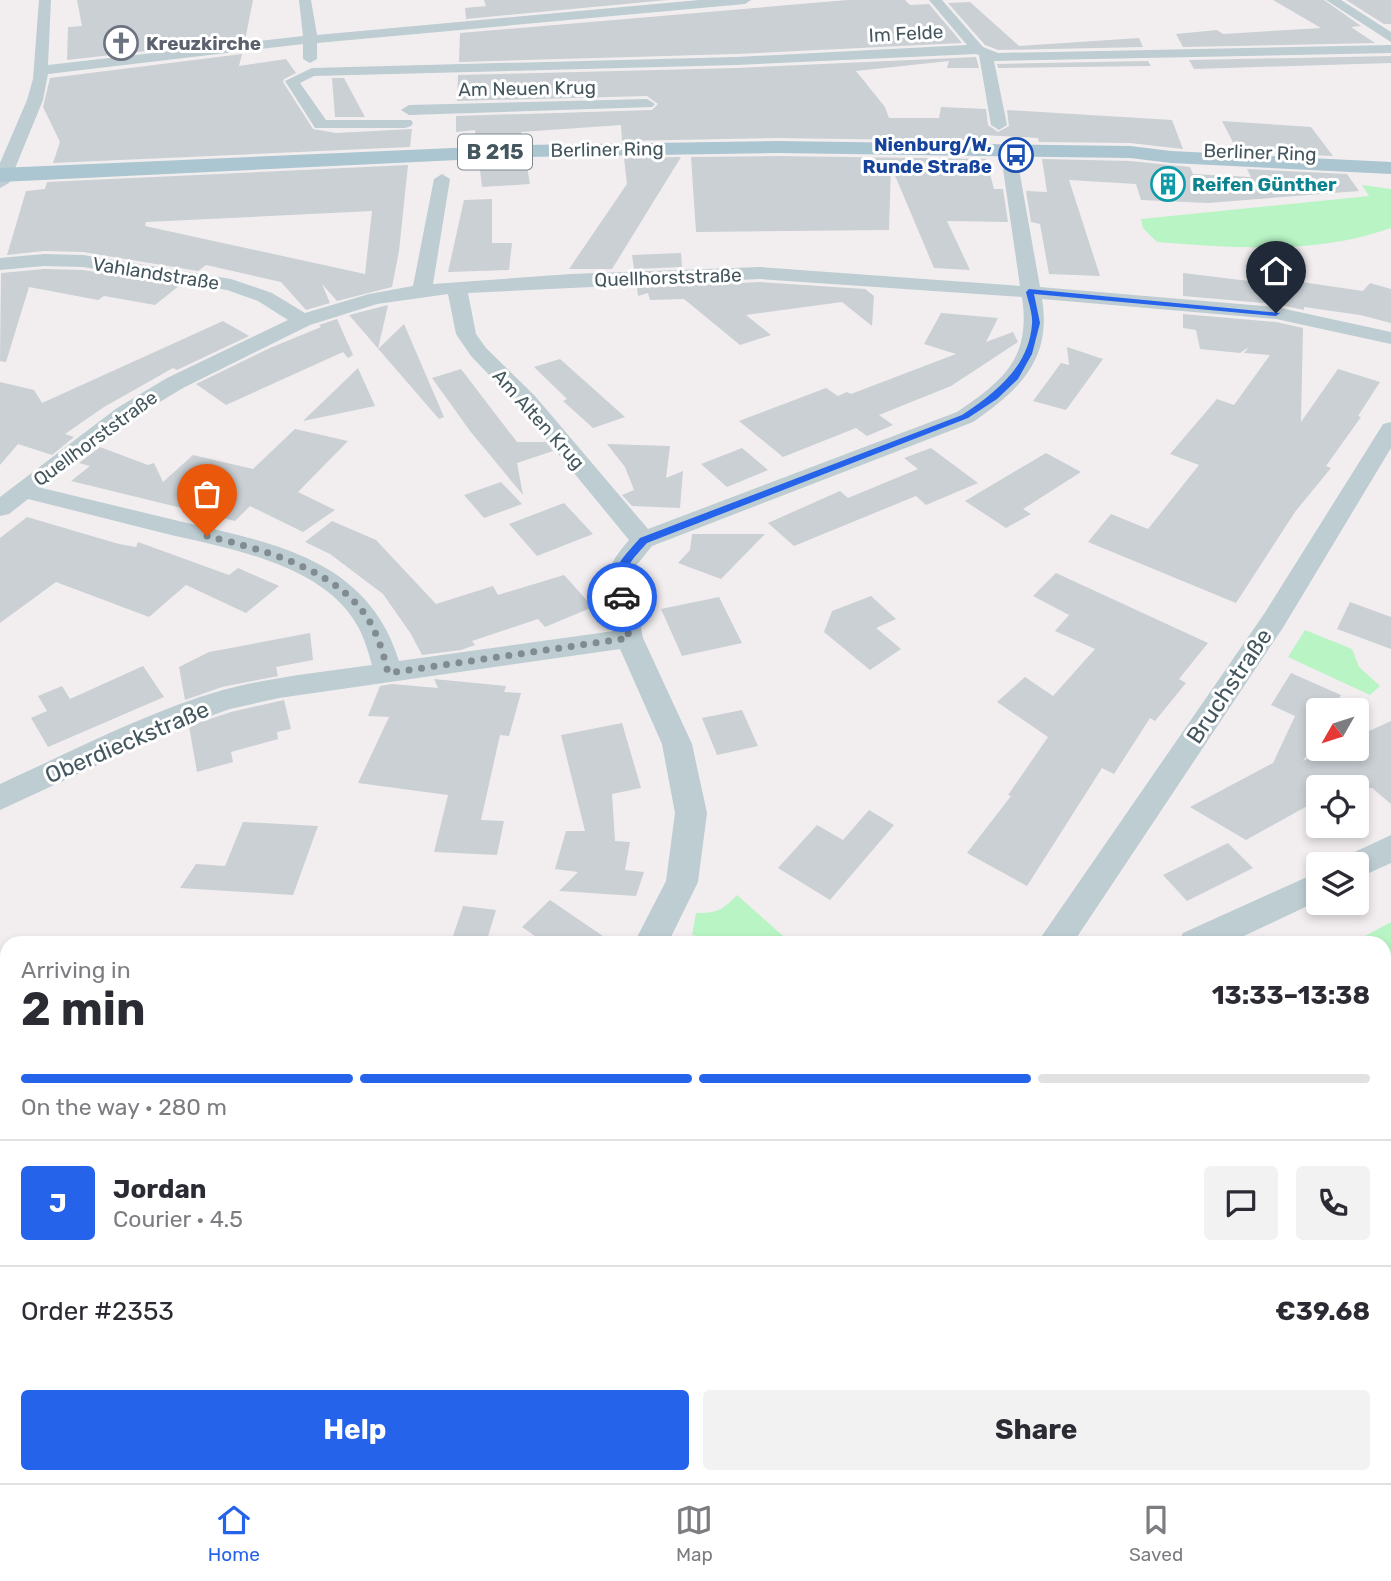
<!DOCTYPE html>
<meta charset="utf-8">
<style>
body{margin:0;font-family:Rubik,sans-serif;background:#f2f2f3;color:#2b2b33;height:100vh;display:flex;flex-direction:column;font-size:26px;white-space:nowrap}
*{box-sizing:border-box;margin:0}
p{font-size:23px;color:#7c7c81}
.icon{flex:none;width:38px;height:38px;fill:none;stroke:currentColor;stroke-width:2;stroke-linecap:round;stroke-linejoin:round}
.map{position:relative;flex:1;overflow:hidden}
.sheet{position:absolute;left:0px;top:936px;width:1391px;height:548px;display:flex;flex-direction:column;background:#fff;border-radius:21px 21px 0 0;box-shadow:0 4px 10px #0003}
.sheet>*{flex:none}
.needle{width:46px;rotate:231deg}
.controls{position:absolute;left:1306px;top:698px;display:grid;gap:14px}
.controls a{display:grid;place-items:center;width:63px;height:63px;border-radius:7px;background:#fff;box-shadow:0 4px 10px #0003;font-size:35px}
.pin{position:absolute;display:grid;place-items:center;width:60px;height:60px;color:#fff;margin:-72px -30px;border-radius:50% 50% 50% 0;rotate:-45deg;box-shadow:0 0 7px #0007}
.pin .icon{rotate:45deg}
.courier{position:absolute;display:grid;place-items:center;width:70px;height:70px;margin:-35px;border:5px solid #2563eb;border-radius:50%;background:#fff;color:#222;box-shadow:0 2px 9px #0007}
.summary em{font-style:normal;font-weight:700}
.summary div{display:flex;flex-direction:column-reverse}
.summary{display:flex;align-items:center;justify-content:space-between;height:119px;padding:0 21px}
h1{font-size:46px;font-weight:700;line-height:52px}
.bar{display:grid;grid-template-columns:repeat(4,1fr);gap:10px 7px;align-content:center;height:84px;padding:0 21px}
.bar i{height:9px;border-radius:5px;background:#e1e1e2}
.bar .on{background:#2563eb}
.bar p{grid-column:span 4}
.line{display:flex;align-items:center;gap:18px;padding:0 21px;border-top:2px solid #e1e1e2}
.line div{flex:1}
.round{display:grid;place-items:center;flex:none;width:74px;height:74px;border-radius:7px;background:#f2f2f3}
.button{display:flex;gap:14px;margin-top:auto;padding:14px 21px}
.button a{flex:1;height:80px;border-radius:7px;background:#2563eb;color:#fff;font-size:28px;font-weight:700;line-height:80px;text-align:center}
.button a+a{background:#f2f2f3;color:#2b2b33}
.tabs{display:flex;justify-content:space-around;align-items:center;height:98px;border-top:2px solid #e1e1e2;background:#fff;font-size:19px;color:#7c7c81}
.tabs a{display:grid;justify-items:center;gap:4px}
.tabs .on{color:#2563eb}
.map>svg:first-child{display:block}
.green{fill:#b8f4c4}
.lines{fill:none;stroke-linecap:round;stroke-linejoin:round}
.stream{fill:#80f3f6;fill-rule:evenodd}
.building{fill:#cad0d4;fill-rule:evenodd}
.street{fill:#bdcdd2;fill-rule:evenodd}
.primary{fill:#abc5d1;fill-rule:evenodd}
.route{fill:#2563eb}
.done{stroke:#818c91;stroke-width:7;stroke-dasharray:0 12.6}
.labels{text-anchor:middle;stroke-width:6;stroke-linejoin:round;paint-order:stroke}
.far-street-label{font-size:19px;fill:#44575e;stroke:#fff}
.far-worship-label{font-size:19px;font-weight:bold;fill:#5b616d;stroke:#fff;text-anchor:start}
.far-transit-label{font-size:19px;font-weight:bold;fill:#164399;stroke:#fff;text-anchor:end}
.far-culture-label{font-size:19px;font-weight:bold;fill:#0d838f;stroke:#fff;text-anchor:start}
.shield{fill:#fff;stroke:#7c898e;stroke-width:2}
.shield-label{font-size:21px;font-weight:bold;fill:#44575e}
.street-label{font-size:23px;fill:#44575e;stroke:#fff}
</style>
<div class="map">
<svg width="1391" height="1483" viewBox="0 0 1391 1483">
<rect width="100%" height="100%" fill="#f2eeef"/>
<g class="green">
<path d="M 1362,185 L 1391,189 L 1391,228 C 1315,255 1236,248 1157,242 L 1143,228 L 1141,219 L 1369,196 Z"/>
<polygon points="1305,630 1352,649 1359,667 1380,686 1370,695 1288,657"/>
<path d="M 737,895 L 791,943 L 731,943 L 725,937 L 712,939 L 692,935 L 696,913 C 716,914 724,909 737,895 Z"/>
<polygon points="1391,922 1391,1483 613,1483 618,1477 1384,1477 1384,943 1352,943"/>
</g>
<g class="lines">
<polygon class="stream" points="1391,1467 1391,1483 1377,1483 1380,1477 1384,1477 1386,1470"/>
</g>
<g class="building">
<polygon points="77,0 253,0 245,40 67,60 68,27 82,26"/>
<polygon points="484,0 668,0 466,19 465,8 486,6"/>
<polygon points="848,0 905,0 910,5 929,4 962,43 736,54 459,62 460,33"/>
<polygon points="1273,0 1324,0 1361,26 1351,27 1375,43 1183,47 1176,34 1217,30 1223,34 1321,28"/>
<polygon points="1346,0 1391,0 1391,24 1384,24"/>
<polygon points="970,2 1019,46 1139,38 1143,47 998,50 985,45 948,3"/>
<polygon points="242,54 239,66 286,59 296,73 284,79 283,82 313,129 336,133 412,129 410,147 53,163 60,142 43,107 50,78"/>
<polygon points="1391,56 1391,63 1194,69 1189,60"/>
<polygon points="976,57 979,68 947,68 949,61 856,71 885,107 889,118 939,118 941,107 986,109 988,125 998,132 1009,126 1007,110 1172,120 1183,149 1130,143 1039,142 1038,138 983,135 984,137 980,137 981,141 777,138 622,141 621,125 521,132 523,142 477,144 475,130 456,132 456,116 652,110 658,104 647,96 457,101 458,75 736,68"/>
<polygon points="1148,61 1151,66 998,68 997,64"/>
<polygon points="332,78 344,78 365,117 335,117"/>
<polygon points="1222,121 1311,127 1333,156 1238,152"/>
<polygon points="777,156 986,159 994,189 1003,189 1008,222 947,221 970,270 934,268 891,166 889,230 696,232 691,157"/>
<polygon points="681,157 612,269 569,269 627,184 624,158"/>
<polygon points="1042,159 1130,161 1190,167 1193,174 1251,177 1247,169 1347,174 1359,191 1208,203 1141,200 1136,184 1069,180 1100,276 1049,274 1040,224 1031,222 1026,191 1047,192"/>
<polygon points="526,160 530,184 482,187 479,162"/>
<path d="M 408,165 L 399,251 L 392,287 L 337,301 L 322,284 L 330,303 L 306,310 L 281,282 L 206,265 L 198,271 L 83,252 L 44,251 L 7,255 L 26,191 L 45,189 L 47,182 ZM 372,211 L 365,274 L 145,226 L 146,222 Z"/>
<polygon points="492,199 492,243 512,243 509,270 448,272 464,200"/>
<polygon points="681,253 682,267 634,269 632,255"/>
<polygon points="1252,267 1289,273 1288,280 1363,291 1370,283 1391,289 1391,323 1360,315 1304,307 1304,310 1276,304 1183,296 1183,273 1249,281"/>
<polygon points="44,269 83,270 180,285 155,305 104,296 98,300 29,287 6,362 0,361 1,273"/>
<polygon points="760,282 865,289 874,296 872,326 842,302 746,315 771,335 740,345 684,299 650,300 648,293 638,296 637,288"/>
<polygon points="388,305 378,349 404,324 444,417 439,419 349,315"/>
<polygon points="941,313 998,318 986,342 1013,332 1018,342 951,386 879,415 893,425 867,436 856,428 783,457 739,421 826,388 838,396 847,392 851,394 956,354 924,344"/>
<polygon points="1183,314 1276,322 1303,328 1301,422 1338,369 1380,382 1358,416 1361,417 1326,466 1331,468 1295,512 1236,603 1088,542 1111,514 1148,529 1199,465 1170,454 1217,399 1234,405 1270,355 1244,353 1249,347 1240,353 1200,349 1196,330 1183,328"/>
<polygon points="337,319 353,355 348,358 343,352 226,405 196,384 270,348 321,327 319,325"/>
<polygon points="223,321 249,336 177,370 173,368 104,407 65,434 74,437 52,455 18,444 0,465 0,382 34,390 42,403"/>
<polygon points="1067,347 1103,359 1066,410 1033,401 1061,363 1069,365"/>
<polygon points="560,359 625,417 593,428 563,401 567,399 534,367"/>
<polygon points="358,368 375,406 303,421"/>
<polygon points="461,369 517,442 546,442 553,451 517,463 523,495 470,431 432,378"/>
<polygon points="295,429 348,441 298,492 335,510 303,532 250,506 235,521 71,481 90,466 79,463 100,447 148,465 154,463 163,482 193,455 253,469"/>
<polygon points="607,444 670,446 666,478 683,471 680,508 632,506 622,495 634,490 625,467"/>
<polygon points="742,448 768,470 727,487 701,464"/>
<polygon points="931,448 978,483 926,505 916,496 794,546 768,523 840,491 848,498 918,469 904,458"/>
<polygon points="1046,453 1081,472 1023,509 1031,514 1006,528 965,501"/>
<polygon points="501,482 522,504 484,518 464,495"/>
<polygon points="564,503 593,534 537,556 509,524"/>
<polygon points="27,517 119,544 136,547 138,542 229,575 238,568 279,586 246,613 186,585 149,617 56,582 0,623 0,538"/>
<polygon points="332,521 376,540 436,604 493,586 498,595 564,575 593,607 545,627 538,619 472,641 475,645 461,650 422,655 411,634 383,594 330,554 305,542"/>
<polygon points="692,534 765,534 721,579 678,563 690,550"/>
<polygon points="1056,573 1208,643 1179,679 1186,683 1155,721 1150,718 1114,774 1102,768 1027,886 967,853 1011,796 1008,795 1048,737 997,702 1025,677 1053,696 1095,649 1055,631 1069,615 1033,596"/>
<polygon points="871,596 896,619 876,628 901,649 870,670 824,632 832,611"/>
<polygon points="719,597 742,643 682,656 661,609"/>
<polygon points="1350,602 1391,617 1391,649 1337,629"/>
<polygon points="310,633 313,660 276,667 278,676 222,687 185,700 179,667 209,652"/>
<polygon points="143,666 164,697 48,747 31,718 47,711 38,696 62,686 70,699"/>
<polygon points="1291,673 1341,695 1333,710 1318,710 1318,736 1303,761 1329,749 1356,749 1356,737 1391,721 1391,804 1372,788 1318,788 1318,800 1246,840 1190,807 1273,763 1295,716 1271,705"/>
<polygon points="434,679 506,686 504,692 521,693 509,736 500,735 481,820 504,821 497,855 434,852 448,795 358,783 389,717 368,716 380,686 392,684 438,688"/>
<polygon points="284,700 291,729 277,732 278,739 231,752 233,762 197,772 189,726 231,712"/>
<polygon points="742,710 758,746 717,755 702,718"/>
<polygon points="622,723 641,788 612,794 615,841 630,842 625,870 644,872 636,896 559,891 578,872 555,869 566,831 585,831 561,735"/>
<polygon points="869,810 894,825 830,900 778,868 817,825 843,840"/>
<polygon points="243,822 318,826 293,895 180,888 196,864 225,866"/>
<polygon points="1228,843 1253,868 1187,901 1163,875"/>
<polygon points="550,900 613,943 545,943 522,927"/>
<polygon points="463,906 496,910 486,943 452,939"/>
</g>
<g class="lines">
<g class="street">
<polygon points="39,0 51,0 48,65 303,36 299,0 311,0 317,35 699,0 751,0 745,4 317,43 317,59 310,63 303,59 303,44 48,74 43,100 9,183 0,188 0,163 27,100 33,79"/>
<polygon points="929,0 942,0 983,47 998,53 1391,45 1391,53 994,61 1007,125 999,130 991,125 979,55 976,54 736,65 314,76 300,83 326,120 411,120 413,123 411,126 405,128 315,128 285,81 312,68 736,57 967,45"/>
<polygon points="1326,0 1341,0 1391,32 1391,42"/>
<polygon points="647,99 655,104 652,107 409,115 401,110 409,105"/>
<path d="M 1011,164 L 1019,169 L 1040,287 L 1276,307 L 1391,332 L 1391,344 L 1276,319 L 1042,299 C 1052,360 1019,390 973,422 L 652,546 L 635,567 L 632,582 L 643,638 L 692,744 L 707,813 L 698,882 L 668,943 L 634,943 L 666,881 L 675,813 L 662,744 L 620,649 L 279,698 L 230,709 L 182,726 L 0,810 L 0,784 C 73,751 146,712 223,690 C 272,677 322,672 372,665 C 368,651 364,637 357,625 C 322,563 226,548 163,533 C 118,522 73,510 28,499 L 9,514 L 0,516 L 0,497 L 117,408 L 167,378 L 288,320 L 258,301 L 227,290 L 83,267 L 44,266 L 0,270 L 0,258 L 44,254 L 83,255 L 231,279 L 272,293 L 305,313 L 369,294 L 413,286 L 434,179 L 442,174 L 450,179 L 433,284 L 571,274 L 760,267 L 1020,286 L 1003,169 ZM 760,279 L 1022,297 C 1031,358 1004,380 957,412 L 648,529 L 535,396 L 486,348 L 476,334 L 468,293 ZM 448,294 L 456,334 L 471,356 L 519,406 L 629,540 C 597,577 606,585 614,631 L 399,661 C 368,559 273,543 183,522 C 136,511 89,499 42,488 L 133,418 L 183,388 L 310,325 L 377,304 Z"/>
<polygon points="1391,422 1391,448 1284,626 1073,943 1037,943 1264,614 1380,429 1383,424"/>
<polygon points="1391,835 1391,863 1356,879 1356,864 1340,864 1344,857"/>
<polygon points="1318,872 1318,901 1229,943 1178,943 1183,933"/>
<polygon points="86,1477 132,1477 130,1483 84,1483"/>
<polygon points="568,1477 617,1477 615,1483 566,1483"/>
</g>
<polygon class="primary" points="777,141 1130,146 1171,151 1391,162 1391,174 1171,163 1130,158 777,153 523,157 0,182 0,168 523,145"/>
</g>
<path class="route" d="M 1029,289 L 1280,313 L 1276,316 L 1034,294 L 1040,323 L 1032,354 L 1018,379 L 997,399 L 968,418 L 647,543 C 629,563 622,568 627,597 L 618,599 C 607,570 622,559 640,538 L 962,415 C 995,393 1029,367 1032,324 C 1033,314 1028,301 1026,292 Z"/>
<g class="lines">
<path class="done" d="M 207,536 C 265,550 349,572 375,632 C 381,645 385,660 388,673 L 629,638 L 622,597"/>
</g>
<defs>
<g id="church-ring" transform="scale(1.75)"><circle r="9.5" fill="#fff" stroke="#6b7280" stroke-width="1.5"/><path d="M-1.2-6h2.4v3.5h3.3v2.4h-3.3V6h-2.4V-.1h-3.3v-2.4h3.3Z" fill="#6b7280"/></g>
<g id="bus-ring" transform="scale(1.75)"><circle r="9.5" fill="#fff" stroke="#1a4fb4" stroke-width="1.5"/><path d="M-5-6H5V4H4V6H2V4H-2V6H-4V4H-5ZM-3.5-4V0h7V-4ZM-3.5 1.2v1.5H-2V1.2ZM2 1.2v1.5H3.5V1.2Z" fill="#1a4fb4"/></g>
<g id="building-ring" transform="scale(1.75)"><circle r="9.5" fill="#fff" stroke="#0f9aa8" stroke-width="1.5"/><path d="M-4-6H4V6H1V3H-1V6H-4ZM-2.5-4.3h1.7v1.8h-1.7ZM.8-4.3h1.7v1.8H.8ZM-2.5-1h1.7V.8h-1.7ZM.8-1h1.7V.8H.8Z" fill="#0f9aa8"/></g>
</defs>
<g fill-rule="evenodd">
<use href="#church-ring" x="121" y="43"/>
<use href="#bus-ring" x="1016" y="155"/>
<use href="#building-ring" x="1168" y="184"/>
</g>
<g class="labels">
<g class="far-street-label">
<text transform="translate(906 33) rotate(-3)" y="7">Im Felde</text>
<text transform="translate(527 88) rotate(-1)" y="7">Am Neuen Krug</text>
<text transform="translate(607 149) rotate(-1)" y="7">Berliner Ring</text>
<text transform="translate(1260 152) rotate(2)" y="7">Berliner Ring</text>
<text transform="translate(156 273) rotate(9)" y="7">Vahlandstraße</text>
<text transform="translate(668 277) rotate(-2)" y="7">Quellhorststraße</text>
<text transform="translate(539 419) rotate(48)" y="7">Am Alten Krug</text>
<text transform="translate(95 438) rotate(-36)" y="7">Quellhorststraße</text>
</g>
<g class="far-worship-label">
<text x="146" y="50">Kreuzkirche</text>
</g>
<g class="far-transit-label">
<text x="992" y="151">Nienburg/W,<tspan x="992" dy="22">Runde Straße</tspan></text>
</g>
<g class="far-culture-label">
<text x="1192" y="191">Reifen Günther</text>
</g>
<rect class="shield" x="458" y="134.5" width="74" height="35" rx="5"/>
<g class="shield-label">
<text x="495" y="159">B 215</text>
</g>
<g class="street-label">
<text transform="translate(1229 686) rotate(-56)" y="8">Bruchstraße</text>
<text transform="translate(127 742) rotate(-23)" y="8">Oberdieckstraße</text>
</g>
</g>
</svg>
<div class="controls">
<a><svg class="needle" viewBox="-14 -14 28 28"><path d="M0-13l5 13h-10z" fill="#e53935"/><path d="M0 13l5-13h-10z" fill="#7c7c81"/></svg></a>
<a><svg class="icon" aria-label="locate" viewBox="0 0 24 24"><circle cx="12" cy="12" r="6"/><path d="M12 2v4M12 18v4M2 12h4M18 12h4"/></svg></a>
<a><svg class="icon" aria-label="layers" viewBox="0 0 24 24"><path d="M12 4l9 5-9 5-9-5zM3 14l9 5 9-5"/></svg></a>
</div>
<div class="pin" style="left:207px;top:536px;background:#ea580c"><svg class="icon" aria-label="bag" viewBox="0 0 24 24"><path d="M5 8h14l-1 12H6zM9 8a3 3 0 0 1 6 0"/></svg></div>
<div class="pin" style="left:1276px;top:313px;background:#1f2937"><svg class="icon" aria-label="home" viewBox="0 0 24 24"><path d="M3 11l9-7 9 7M6 9v11h12V9"/></svg></div>
<div class="courier" style="left:622px;top:597px"><svg class="icon" aria-label="car" viewBox="0 0 24 24"><path d="M5 17H2v-5l4-1 3-4h7l3 4 3 1v5h-3M9 17h6M6 11h13"/><circle cx="7" cy="17" r="2"/><circle cx="17" cy="17" r="2"/></svg></div>
<section class="sheet">
<div class="summary"><div><h1>2 min</h1><p>Arriving in</p></div><em>13:33–13:38</em></div>
<div class="bar"><i class="on"></i><i class="on"></i><i class="on"></i><i></i><p>On the way · 280 m</p></div>
<div class="line" style="height:126px"><b class="round" style="background:#2563eb;color:#fff">J</b><div><b>Jordan</b><p>Courier · 4.5</p></div><a class="round"><svg class="icon" aria-label="chat" viewBox="0 0 24 24"><path d="M4 5h16v11H9l-5 4z"/></svg></a><a class="round"><svg class="icon" aria-label="phone" viewBox="0 0 24 24"><path d="M5 4h4l2 5-3 2q2 4 5 5l2-3 5 2v4C11 20 4 13 5 4z"/></svg></a></div>
<div class="line" style="height:91px"><div>Order #2353</div><b>€39.68</b></div>
<div class="button"><a>Help</a><a>Share</a></div>
</section>
</div>
<nav class="tabs">
<a class="on"><svg class="icon" aria-label="home" viewBox="0 0 24 24"><path d="M3 11l9-7 9 7M6 9v11h12V9"/></svg>Home</a>
<a><svg class="icon" aria-label="map" viewBox="0 0 24 24"><path d="M3 6l6-2 6 2 6-2v14l-6 2-6-2-6 2zM9 4v14M15 6v14"/></svg>Map</a>
<a><svg class="icon" aria-label="saved" viewBox="0 0 24 24"><path d="M7 4h10v16l-5-4-5 4z"/></svg>Saved</a>
</nav>
